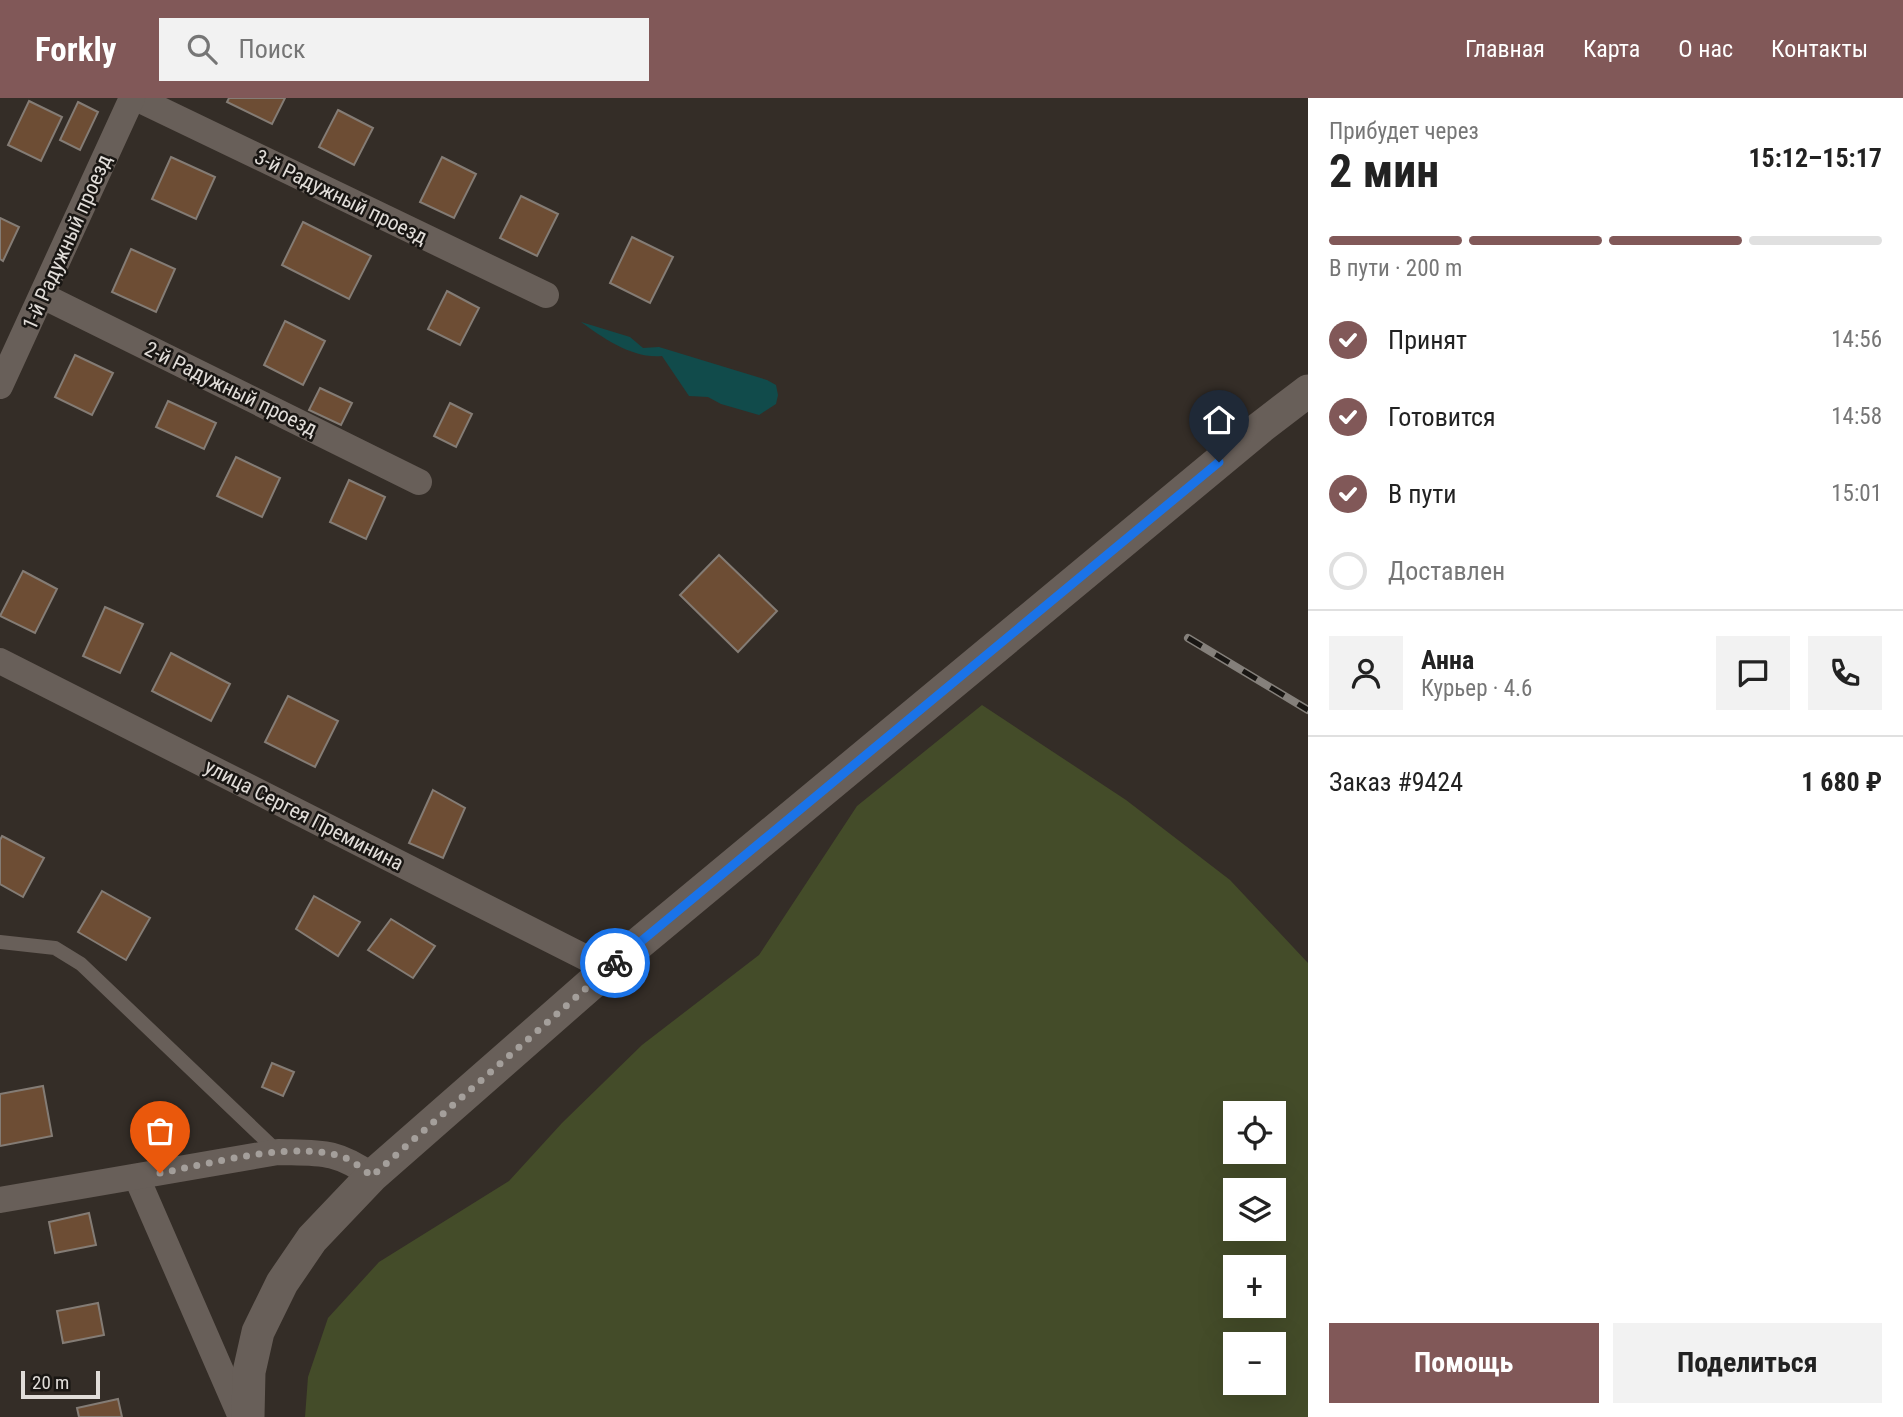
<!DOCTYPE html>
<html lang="ru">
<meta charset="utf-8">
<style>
body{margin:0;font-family:"Roboto Condensed",sans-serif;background:#f2f2f2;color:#222;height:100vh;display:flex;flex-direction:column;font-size:26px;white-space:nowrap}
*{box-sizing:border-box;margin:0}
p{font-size:23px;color:#767676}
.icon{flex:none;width:38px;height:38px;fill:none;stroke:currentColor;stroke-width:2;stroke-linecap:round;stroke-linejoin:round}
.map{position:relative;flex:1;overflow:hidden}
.sheet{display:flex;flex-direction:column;background:#fff;width:595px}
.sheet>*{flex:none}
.fabs{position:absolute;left:1223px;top:1003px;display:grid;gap:14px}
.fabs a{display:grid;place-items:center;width:63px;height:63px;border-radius:0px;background:#fff;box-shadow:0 7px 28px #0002;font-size:35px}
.scale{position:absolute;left:21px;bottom:18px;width:79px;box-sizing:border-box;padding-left:7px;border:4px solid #e1ddd9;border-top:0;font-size:19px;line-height:24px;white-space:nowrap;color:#e1ddd9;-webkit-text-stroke:5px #191613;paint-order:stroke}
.pin{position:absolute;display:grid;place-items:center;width:60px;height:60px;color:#fff;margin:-72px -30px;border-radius:50% 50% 50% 0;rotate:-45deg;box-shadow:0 0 7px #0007}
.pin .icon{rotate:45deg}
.courier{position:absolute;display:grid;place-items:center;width:70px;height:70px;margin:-35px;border:5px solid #1a73e8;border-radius:50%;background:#fff;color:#222;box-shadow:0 2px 9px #0007}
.head em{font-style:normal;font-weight:700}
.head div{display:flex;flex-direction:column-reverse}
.head{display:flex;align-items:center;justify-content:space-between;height:119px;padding:0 21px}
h1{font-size:46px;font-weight:700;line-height:52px}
.bar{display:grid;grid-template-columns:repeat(4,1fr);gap:10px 7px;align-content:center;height:84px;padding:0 21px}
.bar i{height:9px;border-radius:5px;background:#e0e0e0}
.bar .selected{background:#815858}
.bar p{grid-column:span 4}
.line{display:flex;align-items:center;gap:18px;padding:0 21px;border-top:2px solid #e0e0e0}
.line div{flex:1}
.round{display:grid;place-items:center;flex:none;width:74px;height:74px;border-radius:0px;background:#f2f2f2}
ol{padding:0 21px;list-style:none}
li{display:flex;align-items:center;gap:21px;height:77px}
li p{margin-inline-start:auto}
li .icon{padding:7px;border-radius:50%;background:#815858;color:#fff;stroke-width:4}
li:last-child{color:#767676}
li i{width:38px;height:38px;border:4px solid #e0e0e0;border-radius:50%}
.button{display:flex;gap:14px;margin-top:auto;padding:14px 21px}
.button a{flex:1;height:80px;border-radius:0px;background:#815858;color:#fff;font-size:28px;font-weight:700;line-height:80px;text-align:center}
.button a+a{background:#f2f2f2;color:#222}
header{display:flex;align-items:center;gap:42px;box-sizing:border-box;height:98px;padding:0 35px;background:#815858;color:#fff}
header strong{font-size:33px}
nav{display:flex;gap:38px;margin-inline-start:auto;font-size:24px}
.search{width:490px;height:63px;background:#f2f2f2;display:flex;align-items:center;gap:18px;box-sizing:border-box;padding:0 24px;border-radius:0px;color:#767676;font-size:26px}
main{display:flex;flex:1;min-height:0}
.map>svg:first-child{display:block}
.green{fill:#444c29;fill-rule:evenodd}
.water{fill:#114b4b}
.building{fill:#6d4d34;stroke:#847c75;stroke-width:2}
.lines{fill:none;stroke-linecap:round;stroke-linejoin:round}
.service{stroke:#685f59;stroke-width:14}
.minor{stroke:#685f59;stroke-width:26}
.tertiary{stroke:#685f59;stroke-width:33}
.rail-casing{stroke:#85807b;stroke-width:8}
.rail{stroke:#191613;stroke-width:5;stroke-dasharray:16;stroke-linecap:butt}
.done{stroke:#a49f9b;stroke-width:7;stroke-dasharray:0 12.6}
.route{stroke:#1a73e8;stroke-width:9}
.labels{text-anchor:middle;stroke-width:5;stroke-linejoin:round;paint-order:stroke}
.street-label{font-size:21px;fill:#e1ddd9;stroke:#191613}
</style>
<header>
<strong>Forkly</strong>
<div class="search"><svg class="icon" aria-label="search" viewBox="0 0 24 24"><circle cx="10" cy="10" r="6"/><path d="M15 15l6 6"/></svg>Поиск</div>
<nav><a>Главная</a><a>Карта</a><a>О нас</a><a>Контакты</a></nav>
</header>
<main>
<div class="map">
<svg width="1308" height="1319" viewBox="0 0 1308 1319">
<rect width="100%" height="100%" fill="#342d27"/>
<path class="green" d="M 982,607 L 1126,702 L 1230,782 L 1308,865 L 1308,1319 L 305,1319 L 308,1279 L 328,1220 L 379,1164 L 509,1083 L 562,1025 L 642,947 L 759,857 L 857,708 ZM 1236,1015 L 1274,1015 L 1274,1054 L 1236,1054 ZM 1236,1092 L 1274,1092 L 1274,1130 L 1236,1130 ZM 1236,1169 L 1274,1169 L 1274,1208 L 1236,1208 ZM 1236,1246 L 1274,1246 L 1274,1284 L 1236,1284 Z"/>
<path class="water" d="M 581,224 L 630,239 L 643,250 L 659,249 L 767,282 L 776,287 L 778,297 L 776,306 L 759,317 L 721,306 L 708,299 L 689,298 L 662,258 C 633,261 603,240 581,224 Z"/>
<g class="building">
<polygon points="229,0 285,0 272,26 227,4"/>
<polygon points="29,3 62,19 41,63 8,47"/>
<polygon points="78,4 98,14 80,52 60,42"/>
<polygon points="338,12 373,30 354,67 319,49"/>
<polygon points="171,59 215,79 196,121 152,101"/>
<polygon points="442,59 476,76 454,120 420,104"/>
<polygon points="521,98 558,116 537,158 500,140"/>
<polygon points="0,120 19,129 3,163 0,161"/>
<polygon points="303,124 371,158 349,201 282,167"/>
<polygon points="632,139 673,159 650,205 610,185"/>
<polygon points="131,151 175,171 156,214 112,194"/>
<polygon points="447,193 479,210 460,247 428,231"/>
<polygon points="285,223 325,243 303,287 264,267"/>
<polygon points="75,257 113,275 92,317 55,299"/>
<polygon points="320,290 352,305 341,327 309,312"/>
<polygon points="168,303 216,325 204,351 156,329"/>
<polygon points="450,305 472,316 456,349 434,338"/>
<polygon points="236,359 280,380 262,419 217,398"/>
<polygon points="349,382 385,399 366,441 330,424"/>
<polygon points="719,457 777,513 738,554 680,497"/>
<polygon points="23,473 57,491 35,535 0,518"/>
<polygon points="105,509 143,526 120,575 83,558"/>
<polygon points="171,555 230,586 211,623 152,593"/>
<polygon points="288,598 338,623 315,669 265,644"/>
<polygon points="433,692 465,710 443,760 409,745"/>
<polygon points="2,738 44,760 23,799 0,786 0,742"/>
<polygon points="102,793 150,820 126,862 78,834"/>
<polygon points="314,798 360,824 338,858 296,831"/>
<polygon points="391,821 435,848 413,880 368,852"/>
<polygon points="272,965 294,974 283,998 262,989"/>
<polygon points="43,988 52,1038 0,1048 0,996"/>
<polygon points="89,1115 96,1147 55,1155 49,1124"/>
<polygon points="98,1205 104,1237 63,1245 57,1213"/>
<polygon points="118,1301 122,1319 79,1319 77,1310"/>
</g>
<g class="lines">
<polyline class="service" points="0,844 55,850 81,866 278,1054"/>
<g class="minor">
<polyline points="136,0 546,197"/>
<polyline points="43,198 419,384"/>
<polyline points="0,288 132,0"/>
<polyline points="0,563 608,871"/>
<polyline points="137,1080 241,1319"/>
<path d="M 0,1102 L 278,1054 C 320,1055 336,1052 372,1078"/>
</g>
<polyline class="tertiary" points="248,1319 249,1274 258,1234 282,1185 312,1141 372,1078 608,871 1261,329 1308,293"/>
<g class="rail-casing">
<polyline id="rail" points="1188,540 1308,612"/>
</g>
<use href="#rail" class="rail"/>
</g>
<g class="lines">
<path class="done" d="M 160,1075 C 210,1066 303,1039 350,1062 C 357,1066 365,1073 372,1078 L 615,865"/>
<polyline class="route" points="615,865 1219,364"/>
</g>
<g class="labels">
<g class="street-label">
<text transform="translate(341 99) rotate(26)" y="7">3-й Радужный проезд</text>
<text transform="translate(67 144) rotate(-66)" y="7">1-й Радужный проезд</text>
<text transform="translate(231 291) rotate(26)" y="7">2-й Радужный проезд</text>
<text transform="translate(304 717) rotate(27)" y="7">улица Сергея Преминина</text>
</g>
</g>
</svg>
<div class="fabs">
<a><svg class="icon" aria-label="locate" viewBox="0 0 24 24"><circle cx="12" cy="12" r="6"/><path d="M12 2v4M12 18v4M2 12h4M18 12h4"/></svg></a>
<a><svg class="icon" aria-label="layers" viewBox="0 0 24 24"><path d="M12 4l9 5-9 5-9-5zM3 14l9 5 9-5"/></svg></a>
<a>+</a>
<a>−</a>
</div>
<div class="scale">20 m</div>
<div class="pin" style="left:160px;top:1075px;background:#ea580c"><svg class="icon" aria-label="bag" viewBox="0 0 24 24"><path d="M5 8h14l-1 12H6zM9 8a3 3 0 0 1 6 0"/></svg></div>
<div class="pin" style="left:1219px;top:364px;background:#1f2937"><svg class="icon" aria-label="home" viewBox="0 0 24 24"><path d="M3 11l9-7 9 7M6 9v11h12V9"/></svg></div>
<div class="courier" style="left:615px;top:865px"><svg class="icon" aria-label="bike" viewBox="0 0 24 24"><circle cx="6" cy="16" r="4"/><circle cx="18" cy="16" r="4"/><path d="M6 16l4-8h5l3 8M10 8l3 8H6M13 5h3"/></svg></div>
</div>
<section class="sheet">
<div class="head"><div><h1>2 мин</h1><p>Прибудет через</p></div><em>15:12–15:17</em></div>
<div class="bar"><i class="selected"></i><i class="selected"></i><i class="selected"></i><i></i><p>В пути · 200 m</p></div>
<ol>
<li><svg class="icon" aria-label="check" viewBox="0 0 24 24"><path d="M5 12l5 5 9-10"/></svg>Принят<p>14:56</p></li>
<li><svg class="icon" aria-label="check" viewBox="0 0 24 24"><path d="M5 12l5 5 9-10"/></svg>Готовится<p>14:58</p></li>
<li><svg class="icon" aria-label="check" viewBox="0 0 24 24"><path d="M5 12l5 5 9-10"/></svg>В пути<p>15:01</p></li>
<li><i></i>Доставлен</li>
</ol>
<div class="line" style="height:126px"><a class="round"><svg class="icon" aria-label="person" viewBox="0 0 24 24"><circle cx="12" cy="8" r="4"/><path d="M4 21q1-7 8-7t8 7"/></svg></a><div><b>Анна</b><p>Курьер · 4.6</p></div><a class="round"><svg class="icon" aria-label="chat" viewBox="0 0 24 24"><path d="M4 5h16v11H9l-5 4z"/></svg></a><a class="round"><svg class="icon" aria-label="phone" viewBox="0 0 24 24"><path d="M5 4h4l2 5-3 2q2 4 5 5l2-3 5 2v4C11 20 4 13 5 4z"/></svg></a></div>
<div class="line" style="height:91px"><div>Заказ #9424</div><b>1 680 ₽</b></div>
<div class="button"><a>Помощь</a><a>Поделиться</a></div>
</section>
</main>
